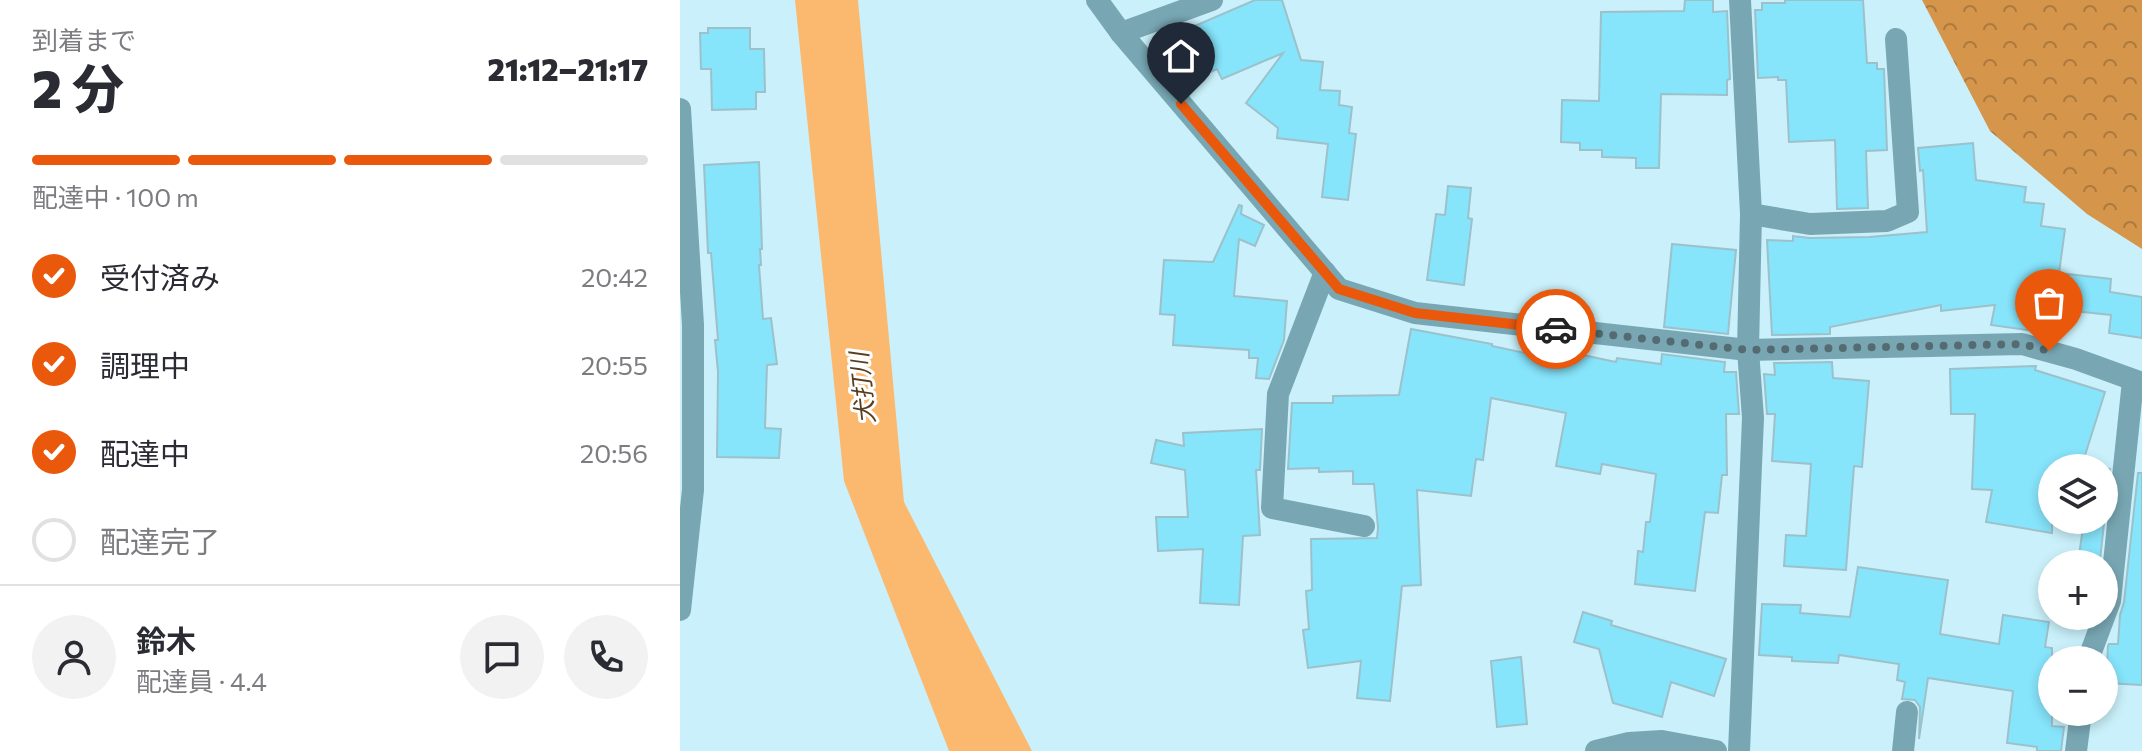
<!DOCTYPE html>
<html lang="ja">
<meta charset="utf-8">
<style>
body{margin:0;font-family:Commissioner,"Noto Sans JP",sans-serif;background:#f2f2f3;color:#2b2b33;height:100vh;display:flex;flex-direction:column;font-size:30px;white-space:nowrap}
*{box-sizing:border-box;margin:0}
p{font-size:26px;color:#7c7c81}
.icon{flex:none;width:44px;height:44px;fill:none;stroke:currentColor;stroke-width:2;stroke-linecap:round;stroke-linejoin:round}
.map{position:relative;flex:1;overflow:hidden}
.side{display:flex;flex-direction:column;background:#fff;width:680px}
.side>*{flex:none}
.buttons{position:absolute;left:1358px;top:454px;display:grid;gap:16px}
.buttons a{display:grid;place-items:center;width:80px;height:80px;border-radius:50%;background:#fff;box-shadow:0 4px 12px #0003;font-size:40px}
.pin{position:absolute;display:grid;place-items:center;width:68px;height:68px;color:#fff;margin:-82px -34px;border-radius:50% 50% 50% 0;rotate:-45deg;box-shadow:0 0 8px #0007}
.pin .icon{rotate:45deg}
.courier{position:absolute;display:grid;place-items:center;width:80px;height:80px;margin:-40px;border:6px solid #ea580c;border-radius:50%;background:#fff;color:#222;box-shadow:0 2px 10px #0007}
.head em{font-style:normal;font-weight:800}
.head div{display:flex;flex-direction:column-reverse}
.head{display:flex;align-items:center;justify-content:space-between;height:136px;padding:0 32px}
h1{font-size:52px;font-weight:800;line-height:60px}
.bar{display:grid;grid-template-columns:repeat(4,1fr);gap:12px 8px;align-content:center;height:96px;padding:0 32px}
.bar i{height:10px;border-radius:6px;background:#e1e1e2}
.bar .current{background:#ea580c}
.bar p{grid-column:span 4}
.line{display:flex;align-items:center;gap:20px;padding:0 32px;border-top:2px solid #e1e1e2}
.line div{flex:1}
.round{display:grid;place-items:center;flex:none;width:84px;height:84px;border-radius:42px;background:#f2f2f3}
ol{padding:0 32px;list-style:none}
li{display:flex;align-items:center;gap:24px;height:88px}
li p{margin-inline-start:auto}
li .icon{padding:8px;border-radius:50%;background:#ea580c;color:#fff;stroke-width:4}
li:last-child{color:#7c7c81}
li i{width:44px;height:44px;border:4px solid #e1e1e2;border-radius:50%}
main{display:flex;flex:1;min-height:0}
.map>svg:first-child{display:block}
.forest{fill:url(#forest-crowns)}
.water{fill:#fbb970}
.building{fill:#86e4fb;stroke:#9cc1cb;stroke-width:2}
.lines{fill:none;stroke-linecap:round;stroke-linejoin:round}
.minor{stroke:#78a7b3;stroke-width:22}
.tertiary{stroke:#78a7b3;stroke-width:22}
.done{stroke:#546b71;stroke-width:8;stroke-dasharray:0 14.4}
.route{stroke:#ea580c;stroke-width:10}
.labels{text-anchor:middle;stroke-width:6;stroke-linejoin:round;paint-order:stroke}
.water-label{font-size:24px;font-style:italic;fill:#593d1e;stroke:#fff}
</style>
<main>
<section class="side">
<div class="head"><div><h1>2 分</h1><p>到着まで</p></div><em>21:12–21:17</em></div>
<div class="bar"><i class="current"></i><i class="current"></i><i class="current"></i><i></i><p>配達中 · 100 m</p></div>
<ol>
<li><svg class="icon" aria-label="check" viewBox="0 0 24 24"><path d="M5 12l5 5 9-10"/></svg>受付済み<p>20:42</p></li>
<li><svg class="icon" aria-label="check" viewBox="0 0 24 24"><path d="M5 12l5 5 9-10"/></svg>調理中<p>20:55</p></li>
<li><svg class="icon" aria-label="check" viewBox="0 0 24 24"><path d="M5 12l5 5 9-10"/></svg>配達中<p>20:56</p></li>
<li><i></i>配達完了</li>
</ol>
<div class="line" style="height:144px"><a class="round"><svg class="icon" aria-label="person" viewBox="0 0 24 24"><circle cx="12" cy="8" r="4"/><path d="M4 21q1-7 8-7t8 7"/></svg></a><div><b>鈴木</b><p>配達員 · 4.4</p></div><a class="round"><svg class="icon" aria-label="chat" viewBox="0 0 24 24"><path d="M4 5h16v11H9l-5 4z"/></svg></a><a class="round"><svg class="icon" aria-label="phone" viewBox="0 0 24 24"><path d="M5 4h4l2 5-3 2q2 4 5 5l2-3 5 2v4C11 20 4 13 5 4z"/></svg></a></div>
</section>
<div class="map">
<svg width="1462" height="751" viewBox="0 0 1462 751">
<defs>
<pattern id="forest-crowns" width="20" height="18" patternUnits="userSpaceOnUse" patternTransform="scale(2)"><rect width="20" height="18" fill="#d5954b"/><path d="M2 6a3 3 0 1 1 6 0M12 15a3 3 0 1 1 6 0" fill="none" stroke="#ac793e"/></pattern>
</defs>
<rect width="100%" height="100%" fill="#caf1fb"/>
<polygon class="forest" points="1242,0 1462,0 1462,249 1407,214 1310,131"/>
<polygon class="water" points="115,0 178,0 224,502 352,751 269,751 164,481"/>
<g class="building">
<polygon points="575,0 602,0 621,60 643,62 640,90 660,91 659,105 672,107 669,133 676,134 668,200 642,197 648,144 597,138 598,128 566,103 603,53 542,79 537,69 506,83 495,60 491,61 482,40"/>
<polygon points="1005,0 1033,0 1033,12 1047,11 1050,79 1047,80 1047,95 981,94 979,168 956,168 956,158 922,157 922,150 900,150 900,143 881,142 882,100 919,101 921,12 1004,11"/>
<polygon points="1105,0 1183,0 1187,63 1197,63 1197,69 1204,69 1207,150 1186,151 1188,208 1157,209 1155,140 1109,142 1106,80 1098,80 1098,77 1078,78 1075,10 1082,10 1082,3 1105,3"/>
<polygon points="28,28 70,28 70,49 84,49 85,92 76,92 76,109 32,110 31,69 21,69 20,33 28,33"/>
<polygon points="1293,143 1296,180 1346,187 1344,202 1364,204 1361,226 1385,229 1379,273 1431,279 1430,292 1462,297 1462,338 1429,333 1431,315 1365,308 1361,332 1311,325 1315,305 1261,311 1261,305 1150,327 1150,334 1092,335 1087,240 1113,241 1113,236 1130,238 1189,237 1247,232 1243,170 1240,171 1238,148"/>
<polygon points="79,162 82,249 80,249 81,265 79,265 83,319 91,318 97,364 87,365 85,428 101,429 99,458 37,457 38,372 35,340 38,340 31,253 28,253 24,165"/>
<polygon points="768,186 791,188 788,218 792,219 784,285 747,280 756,214 765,215"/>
<polygon points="559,205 562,206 561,214 584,225 575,246 559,239 554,296 607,301 604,340 589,379 576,378 578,358 569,358 569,350 493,345 495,315 480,314 484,260 533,262"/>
<polygon points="992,244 1056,250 1048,334 984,327"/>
<polygon points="731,329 812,344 812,346 863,357 865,347 936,362 937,358 981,364 982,354 1045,362 1044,372 1056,372 1059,414 1046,414 1047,475 1042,475 1038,513 1025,512 1015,591 955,584 958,551 963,552 966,522 970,522 976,474 922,464 920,474 876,466 886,413 811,398 803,460 796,459 791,496 737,490 741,585 722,586 710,701 677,698 681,661 628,668 623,630 629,629 626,591 632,590 631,539 697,538 698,528 694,484 673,484 673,471 639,472 639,468 608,469 612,403 653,403 653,396 719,395"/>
<polygon points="1152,362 1153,378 1189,381 1182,467 1174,466 1166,570 1104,566 1106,535 1126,536 1131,464 1092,461 1095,414 1087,414 1084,374 1095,375 1094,363"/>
<polygon points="1356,366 1355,370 1425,392 1401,468 1372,468 1372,533 1306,522 1312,490 1292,489 1295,414 1271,414 1270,369"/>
<polygon points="582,429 580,470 576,470 580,535 563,536 559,605 520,603 523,549 478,551 476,517 508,517 505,470 471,463 476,440 504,446 503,433"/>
<polygon points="1424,468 1430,469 1420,560 1399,556 1404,520 1424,520"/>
<polygon points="1458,473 1462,473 1462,685 1426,683 1428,646 1429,644 1438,644 1440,615 1444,602"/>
<polygon points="1178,567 1268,580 1260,634 1319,644 1323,615 1369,622 1365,647 1372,648 1372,726 1384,727 1381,751 1357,751 1357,747 1327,743 1333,691 1248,678 1239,739 1240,707 1235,700 1222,699 1225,682 1217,680 1219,664 1159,655 1158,663 1112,661 1112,657 1079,655 1082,604 1121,605 1120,613 1170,617"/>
<polygon points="903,612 932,621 931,625 1046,659 1034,696 991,682 982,717 933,703 919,649 894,642"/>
<polygon points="841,657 847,724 817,727 811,661"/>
</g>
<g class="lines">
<g class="minor">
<polyline points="417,0 441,33 659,289 735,313 1068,350 1342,344 1396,359 1462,383"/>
<polyline points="441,33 532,0"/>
<polyline points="1071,214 1130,224 1207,221 1228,212 1216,39"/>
<polyline points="645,272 598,394 592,508 684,526"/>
<polyline points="1408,660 1430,601 1453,381"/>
<polyline points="916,751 949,743 982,741 1036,751"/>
<polyline points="1059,751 1073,418 1068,350 1071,214 1060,0"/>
<polyline points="1223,751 1227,712"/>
<polyline points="1396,751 1401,712"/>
</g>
<polyline class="tertiary" points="0,109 13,325 13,490 0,610"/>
</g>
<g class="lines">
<polyline class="done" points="876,329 1068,350 1342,344 1369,351"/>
<polyline class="route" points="501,104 659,289 735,313 876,329"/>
</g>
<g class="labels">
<g class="water-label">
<text transform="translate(183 388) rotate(-96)" y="8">犬打川</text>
</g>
</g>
</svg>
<div class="buttons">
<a><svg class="icon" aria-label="layers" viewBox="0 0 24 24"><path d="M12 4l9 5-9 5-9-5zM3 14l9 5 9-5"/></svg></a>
<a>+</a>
<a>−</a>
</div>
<div class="pin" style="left:1369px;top:351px;background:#ea580c"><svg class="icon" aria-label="bag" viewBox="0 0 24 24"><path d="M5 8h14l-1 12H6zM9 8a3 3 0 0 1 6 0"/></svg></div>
<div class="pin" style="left:501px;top:104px;background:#1f2937"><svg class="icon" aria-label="home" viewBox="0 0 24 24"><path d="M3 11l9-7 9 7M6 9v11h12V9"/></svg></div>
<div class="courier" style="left:876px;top:329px"><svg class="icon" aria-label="car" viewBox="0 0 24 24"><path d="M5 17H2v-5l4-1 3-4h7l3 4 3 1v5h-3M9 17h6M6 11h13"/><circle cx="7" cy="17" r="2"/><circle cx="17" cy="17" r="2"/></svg></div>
</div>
</main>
